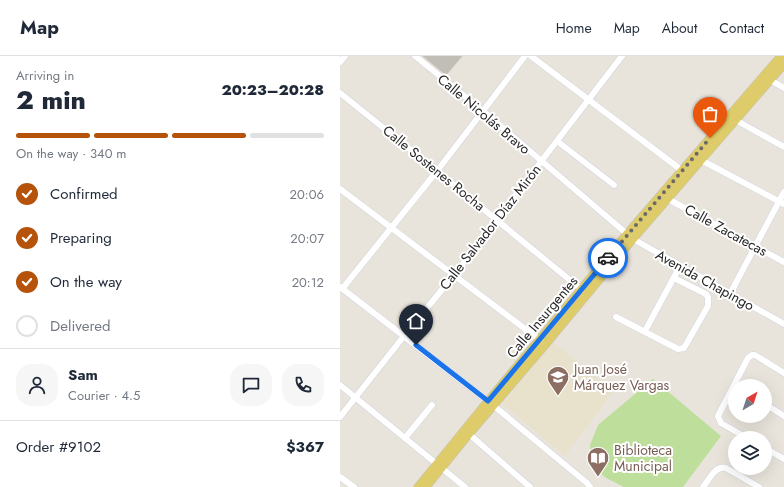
<!DOCTYPE html>
<meta charset="utf-8">
<style>
body{margin:0;font-family:Jost,sans-serif;background:#f6f6f7;color:#1f2937;height:100vh;display:flex;flex-direction:column;font-size:15px;white-space:nowrap}
*{box-sizing:border-box;margin:0}
p{font-size:13px;color:#747a83}
.icon{flex:none;width:22px;height:22px;fill:none;stroke:currentColor;stroke-width:2;stroke-linecap:round;stroke-linejoin:round}
.map{position:relative;flex:1;overflow:hidden}
.sheet{display:flex;flex-direction:column;background:#fff;width:340px}
.sheet>*{flex:none}
.needle{width:26px;rotate:39deg}
.controls{position:absolute;left:388px;top:323px;display:grid;gap:8px}
.controls a{display:grid;place-items:center;width:44px;height:44px;border-radius:50%;background:#fff;box-shadow:0 4px 16px #0002;font-size:20px}
.pin{position:absolute;display:grid;place-items:center;width:34px;height:34px;color:#fff;margin:-41px -17px;border-radius:50% 50% 50% 0;rotate:-45deg;box-shadow:0 0 4px #0007}
.pin .icon{rotate:45deg}
.courier{position:absolute;display:grid;place-items:center;width:40px;height:40px;margin:-20px;border:3px solid #1a73e8;border-radius:50%;background:#fff;color:#222;box-shadow:0 1px 5px #0007}
.summary em{font-style:normal;font-weight:800}
.summary div{display:flex;flex-direction:column-reverse}
.summary{display:flex;align-items:center;justify-content:space-between;height:68px;padding:0 16px}
h1{font-size:26px;font-weight:800;line-height:30px}
.bar{display:grid;grid-template-columns:repeat(4,1fr);gap:6px 4px;align-content:center;height:48px;padding:0 16px}
.bar i{height:5px;border-radius:3px;background:#e0e1e3}
.bar .on{background:#b45309}
.bar p{grid-column:span 4}
.line{display:flex;align-items:center;gap:10px;padding:0 16px;border-top:1px solid #e0e1e3}
.line div{flex:1}
.round{display:grid;place-items:center;flex:none;width:42px;height:42px;border-radius:16px;background:#f6f6f7}
ol{padding:0 16px;list-style:none}
li{display:flex;align-items:center;gap:12px;height:44px}
li p{margin-inline-start:auto}
li .icon{padding:4px;border-radius:50%;background:#b45309;color:#fff;stroke-width:4}
li:last-child{color:#747a83}
li i{width:22px;height:22px;border:2px solid #e0e1e3;border-radius:50%}
header{display:flex;align-items:center;gap:24px;box-sizing:border-box;height:56px;padding:0 20px;background:#fff;border-bottom:1px solid #e0e1e3}
header strong{font-size:19px}
nav{display:flex;gap:22px;margin-inline-start:auto;font-size:14px}
main{display:flex;flex:1;min-height:0}
.map>svg:first-child{display:block}
.education{fill:#e8e2cd}
.pitch{fill:#bddf9b}
.building{fill:#c1beb8;stroke:#c4c0b5}
.lines{fill:none;stroke-linecap:round;stroke-linejoin:round}
.minor-casing{stroke:#d1d2df;stroke-width:7}
.major-casing{stroke:#c3c3c3;stroke-width:9}
.minor{stroke:#fff;stroke-width:6}
.major{stroke:#decc6b;stroke-width:8}
.done{stroke:#6c6a67;stroke-width:4;stroke-dasharray:0 7.2}
.route{stroke:#1a73e8;stroke-width:5}
.labels{text-anchor:middle;stroke-width:4;stroke-linejoin:round;paint-order:stroke}
.street-label{font-size:14px;fill:#282828;stroke:#fff}
.education-label{font-size:14px;fill:#785e54;stroke:#fff;text-anchor:start}
</style>
<header>
<strong>Map</strong>
<nav><a>Home</a><a>Map</a><a>About</a><a>Contact</a></nav>
</header>
<main>
<section class="sheet">
<div class="summary"><div><h1>2 min</h1><p>Arriving in</p></div><em>20:23–20:28</em></div>
<div class="bar"><i class="on"></i><i class="on"></i><i class="on"></i><i></i><p>On the way · 340 m</p></div>
<ol>
<li><svg class="icon" aria-label="check" viewBox="0 0 24 24"><path d="M5 12l5 5 9-10"/></svg>Confirmed<p>20:06</p></li>
<li><svg class="icon" aria-label="check" viewBox="0 0 24 24"><path d="M5 12l5 5 9-10"/></svg>Preparing<p>20:07</p></li>
<li><svg class="icon" aria-label="check" viewBox="0 0 24 24"><path d="M5 12l5 5 9-10"/></svg>On the way<p>20:12</p></li>
<li><i></i>Delivered</li>
</ol>
<div class="line" style="height:72px"><a class="round"><svg class="icon" aria-label="person" viewBox="0 0 24 24"><circle cx="12" cy="8" r="4"/><path d="M4 21q1-7 8-7t8 7"/></svg></a><div><b>Sam</b><p>Courier · 4.5</p></div><a class="round"><svg class="icon" aria-label="chat" viewBox="0 0 24 24"><path d="M4 5h16v11H9l-5 4z"/></svg></a><a class="round"><svg class="icon" aria-label="phone" viewBox="0 0 24 24"><path d="M5 4h4l2 5-3 2q2 4 5 5l2-3 5 2v4C11 20 4 13 5 4z"/></svg></a></div>
<div class="line" style="height:52px"><div>Order #9102</div><b>$367</b></div>
</section>
<div class="map">
<svg width="444" height="431" viewBox="0 0 444 431">
<rect width="100%" height="100%" fill="#e9e4db"/>
<polygon class="education" points="213,286 274,335 225,400 162,348"/>
<polygon class="pitch" points="313,323 381,380 343,431 284,431 266,422 256,413 251,403 250,389 258,369"/>
<polygon class="building" points="83,0 122,0 106,19"/>
<g class="lines">
<g class="minor-casing">
<g id="minor">
<polyline points="75,0 143,55 293,183 444,268"/>
<polyline points="191,0 344,116"/>
<polyline points="0,6 5,0"/>
<polyline points="427,22 444,32"/>
<polyline points="0,37 97,115 242,234"/>
<polyline points="392,62 444,91"/>
<polyline points="217,85 274,129"/>
<polyline points="361,104 444,148"/>
<polyline points="0,133 201,285"/>
<polyline points="328,143 444,206"/>
<polyline points="0,231 148,345 247,427 250,431"/>
<polyline points="2,233 97,115 185,0"/>
<polyline points="390,238 444,136"/>
<polyline points="276,261 338,293 344,292 368,250 368,241 366,238 334,222"/>
<polyline points="305,275 340,210"/>
<polyline points="0,329 125,431"/>
<polyline points="425,348 444,360"/>
<polyline points="0,361 64,280 114,219 282,0"/>
<polyline points="129,378 190,431"/>
<polyline points="65,382 92,349"/>
<polyline points="407,382 381,367 378,360 408,302 412,299 415,299 444,317"/>
<polyline points="425,392 444,403"/>
<polyline points="0,421 14,431"/>
<path d="M 363,431 C 369,424 375,409 386,412 L 419,431"/>
</g>
</g>
<g class="major-casing">
<g id="major">
<polyline points="78,431 148,345 287,178 441,0"/>
<polyline points="86,431 129,378 205,289 293,183 444,8"/>
</g>
</g>
<use href="#minor" class="minor"/>
<use href="#major" class="major"/>
</g>
<g class="lines">
<polyline class="done" points="268,202 370,82"/>
<polyline class="route" points="76,289 148,345 268,202"/>
</g>
<defs>
<g id="school-pin" transform="scale(1.15)"><path d="M0 17L-7.5 6A9.5 9.5 0 1 1 7.5 6Z" fill="#8d6e63" stroke="#fff"/><path d="M0-5L7-2L0 1L-7-2ZM-4 1L0 2.5L4 1V4Q0 6-4 4Z" fill="#fff"/></g>
<g id="library-pin" transform="scale(1.15)"><path d="M0 17L-7.5 6A9.5 9.5 0 1 1 7.5 6Z" fill="#8d6e63" stroke="#fff"/><path d="M-6-4Q-3-5.5-.7-3.5V5Q-3 3-6 4ZM6-4Q3-5.5 .7-3.5V5Q3 3 6 4Z" fill="#fff"/></g>
</defs>
<g fill-rule="evenodd">
<use href="#school-pin" x="218" y="321"/>
<use href="#library-pin" x="258" y="402"/>
</g>
<g class="labels">
<g class="street-label">
<text transform="translate(144 58) rotate(40)" y="5">Calle Nicolás Bravo</text>
<text transform="translate(94 112) rotate(39)" y="5">Calle Sostenes Rocha</text>
<text transform="translate(150 171) rotate(-52)" y="5">Calle Salvador Díaz Mirón</text>
<text transform="translate(386 174) rotate(29)" y="5">Calle Zacatecas</text>
<text transform="translate(365 224) rotate(29)" y="5">Avenida Chapingo</text>
<text transform="translate(202 261) rotate(-50)" y="5">Calle Insurgentes</text>
</g>
<g class="education-label">
<text x="234" y="318">Juan José<tspan x="234" dy="16">Márquez Vargas</tspan></text>
<text x="274" y="399">Biblioteca<tspan x="274" dy="16">Municipal</tspan></text>
</g>
</g>
</svg>
<div class="controls">
<a><svg class="needle" viewBox="-14 -14 28 28"><path d="M0-13l5 13h-10z" fill="#e53935"/><path d="M0 13l5-13h-10z" fill="#747a83"/></svg></a>
<a><svg class="icon" aria-label="layers" viewBox="0 0 24 24"><path d="M12 4l9 5-9 5-9-5zM3 14l9 5 9-5"/></svg></a>
</div>
<div class="pin" style="left:370px;top:82px;background:#ea580c"><svg class="icon" aria-label="bag" viewBox="0 0 24 24"><path d="M5 8h14l-1 12H6zM9 8a3 3 0 0 1 6 0"/></svg></div>
<div class="pin" style="left:76px;top:289px;background:#1f2937"><svg class="icon" aria-label="home" viewBox="0 0 24 24"><path d="M3 11l9-7 9 7M6 9v11h12V9"/></svg></div>
<div class="courier" style="left:268px;top:202px"><svg class="icon" aria-label="car" viewBox="0 0 24 24"><path d="M5 17H2v-5l4-1 3-4h7l3 4 3 1v5h-3M9 17h6M6 11h13"/><circle cx="7" cy="17" r="2"/><circle cx="17" cy="17" r="2"/></svg></div>
</div>
</main>
